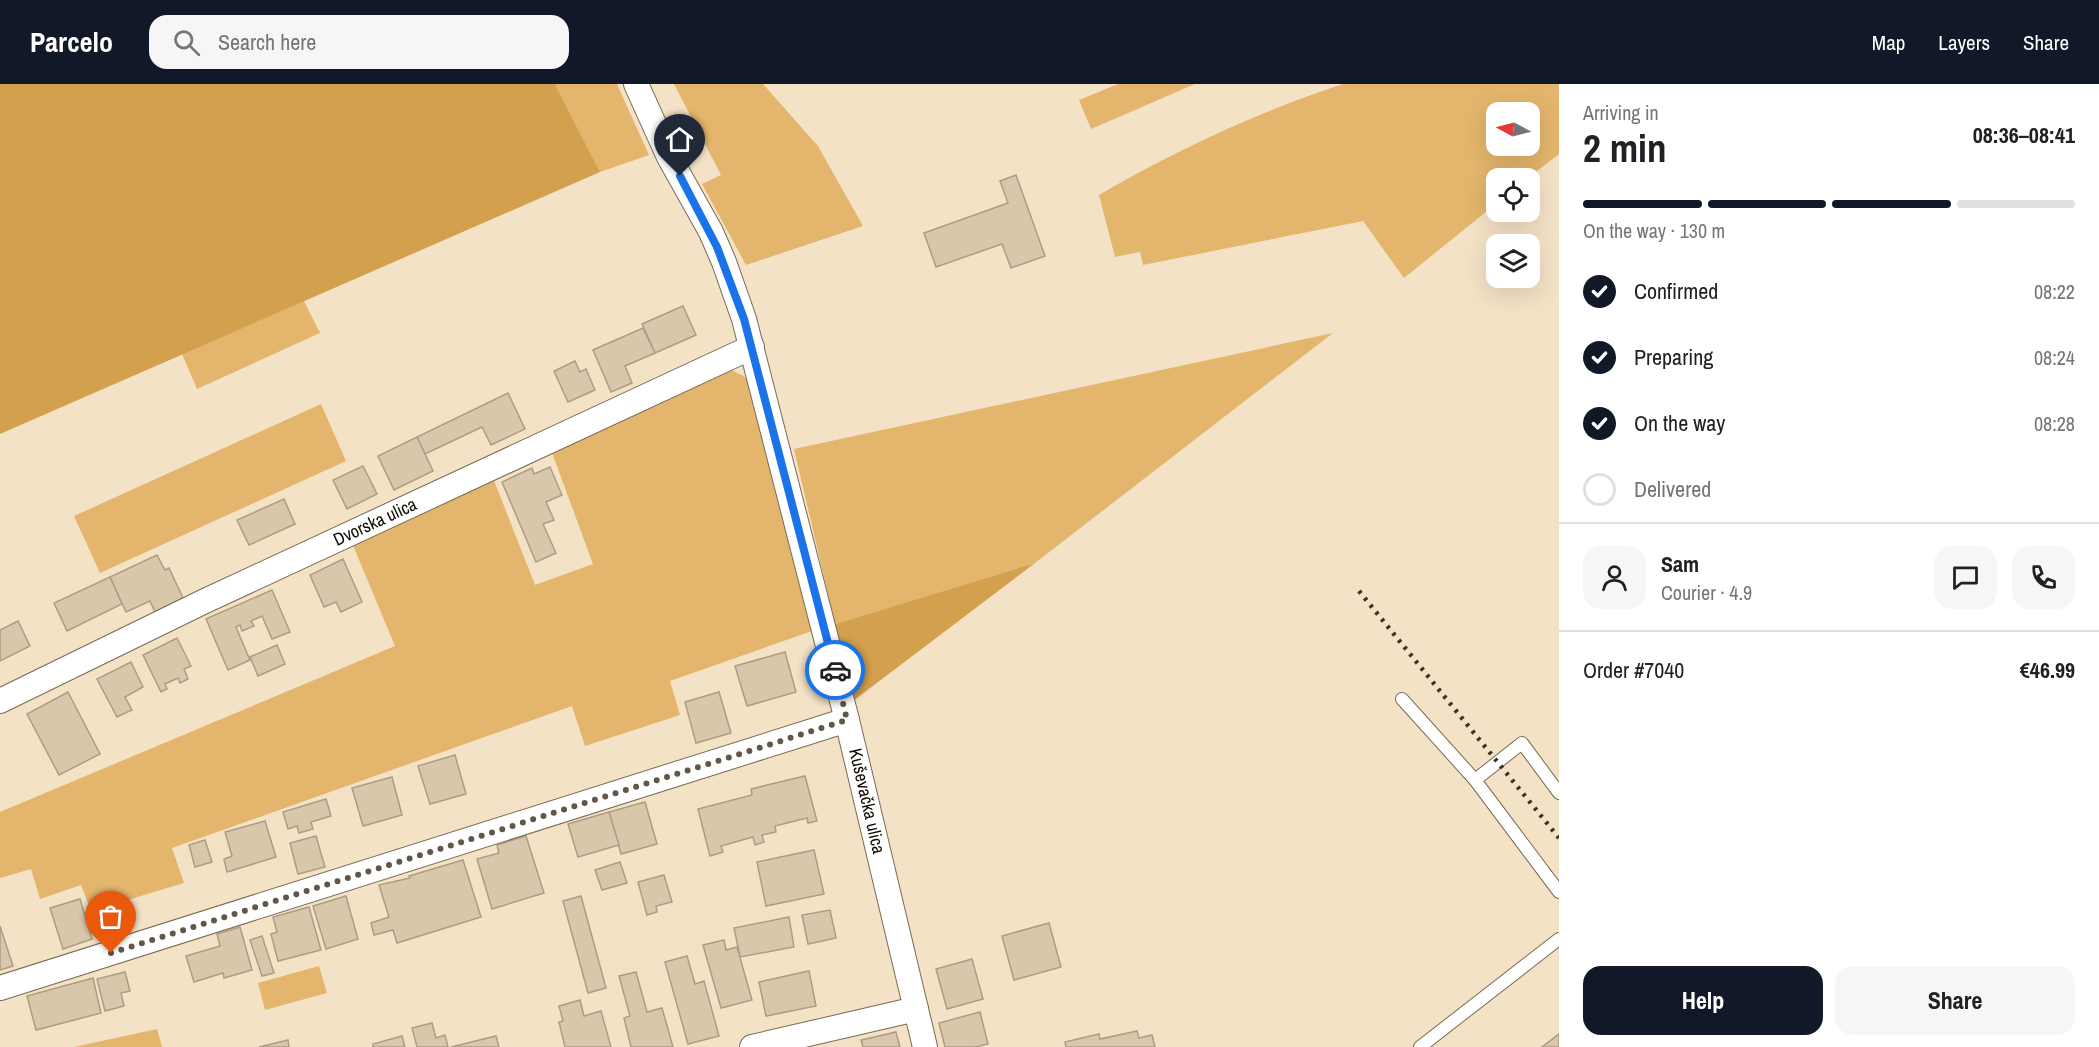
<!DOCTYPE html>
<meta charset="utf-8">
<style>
body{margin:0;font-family:"Archivo Narrow",sans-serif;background:#f6f6f6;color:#202124;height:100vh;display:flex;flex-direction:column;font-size:22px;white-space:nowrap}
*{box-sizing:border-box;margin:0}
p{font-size:20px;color:#757577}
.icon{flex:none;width:33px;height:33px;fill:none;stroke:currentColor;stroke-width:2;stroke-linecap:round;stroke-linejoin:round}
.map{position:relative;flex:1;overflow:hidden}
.drawer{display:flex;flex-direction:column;background:#fff;width:540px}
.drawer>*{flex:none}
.needle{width:39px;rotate:277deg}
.buttons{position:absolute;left:1486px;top:18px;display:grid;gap:12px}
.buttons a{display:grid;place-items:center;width:54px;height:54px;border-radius:12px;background:#fff;box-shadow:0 6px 24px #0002;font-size:30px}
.pin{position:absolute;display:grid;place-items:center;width:51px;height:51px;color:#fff;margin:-62px -26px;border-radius:50% 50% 50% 0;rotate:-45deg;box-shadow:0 0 6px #0007}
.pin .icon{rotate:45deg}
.courier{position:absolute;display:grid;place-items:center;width:60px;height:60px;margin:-30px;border:4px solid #1a73e8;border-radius:50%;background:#fff;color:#222;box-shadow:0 2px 8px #0007}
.head em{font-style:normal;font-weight:700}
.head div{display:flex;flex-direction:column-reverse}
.head{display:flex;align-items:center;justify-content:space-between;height:102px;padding:0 24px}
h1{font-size:39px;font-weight:700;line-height:45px}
.bar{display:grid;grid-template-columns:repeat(4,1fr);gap:9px 6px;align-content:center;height:72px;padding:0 24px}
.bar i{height:8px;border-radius:4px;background:#e0e0e0}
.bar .current{background:#111827}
.bar p{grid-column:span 4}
.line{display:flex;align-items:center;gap:15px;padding:0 24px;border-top:2px solid #e0e0e0}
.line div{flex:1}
.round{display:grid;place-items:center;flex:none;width:63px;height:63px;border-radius:18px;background:#f6f6f6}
ol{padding:0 24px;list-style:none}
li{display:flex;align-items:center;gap:18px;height:66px}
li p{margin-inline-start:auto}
li .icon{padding:6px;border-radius:50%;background:#111827;color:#fff;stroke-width:4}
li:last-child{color:#757577}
li i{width:33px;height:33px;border:3px solid #e0e0e0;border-radius:50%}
.action{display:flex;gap:12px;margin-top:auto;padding:12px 24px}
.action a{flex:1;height:69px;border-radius:18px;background:#111827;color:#fff;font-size:24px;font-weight:700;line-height:69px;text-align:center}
.action a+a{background:#f6f6f6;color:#202124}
header{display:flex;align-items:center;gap:36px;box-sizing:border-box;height:84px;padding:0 30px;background:#111827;color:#fff}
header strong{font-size:28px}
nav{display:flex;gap:33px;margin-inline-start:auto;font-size:21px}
.search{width:420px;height:54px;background:#f6f6f6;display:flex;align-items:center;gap:15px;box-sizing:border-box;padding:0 21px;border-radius:18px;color:#757577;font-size:22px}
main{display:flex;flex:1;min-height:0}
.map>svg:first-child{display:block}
.green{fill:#e4b56c;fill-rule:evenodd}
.forest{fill:#d3a04d}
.building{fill:#d9c7ac;stroke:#ae9c83;stroke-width:1.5}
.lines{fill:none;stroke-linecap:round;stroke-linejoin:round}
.lane-casing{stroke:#7a6a51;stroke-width:14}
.street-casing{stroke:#7a6a51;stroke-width:26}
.lane{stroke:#fff;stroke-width:12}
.street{stroke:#fff;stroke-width:24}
.rail{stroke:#3c3328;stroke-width:4.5;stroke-dasharray:3 6;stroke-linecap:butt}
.done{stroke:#615748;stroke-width:6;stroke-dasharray:0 10.8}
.route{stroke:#1a73e8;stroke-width:8}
.labels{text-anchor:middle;stroke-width:5;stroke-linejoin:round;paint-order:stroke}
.street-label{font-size:18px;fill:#120c04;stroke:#fff}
</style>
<header>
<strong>Parcelo</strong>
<div class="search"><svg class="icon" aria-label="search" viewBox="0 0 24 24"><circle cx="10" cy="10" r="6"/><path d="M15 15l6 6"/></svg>Search here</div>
<nav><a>Map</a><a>Layers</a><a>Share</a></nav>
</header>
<main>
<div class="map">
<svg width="1559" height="963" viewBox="0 0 1559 963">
<rect width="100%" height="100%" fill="#f4e2c6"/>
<g class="green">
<polygon points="555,0 617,0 649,71 600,88"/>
<polygon points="674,0 763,0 818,62 863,142 746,181 702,100 721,91"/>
<polygon points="1118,0 1195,0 1091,45 1079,16"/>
<path d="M 1343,0 L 1559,0 L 1559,70 L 1528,94 L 1497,94 L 1497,119 L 1404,194 L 1363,137 L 1143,181 L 1140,168 L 1115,173 L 1099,111 C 1176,66 1258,28 1343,0 ZM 1497,28 L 1530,28 L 1530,62 L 1497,62 Z"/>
<polygon points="304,217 320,249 197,305 182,270"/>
<polygon points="1333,249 1035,479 835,540 794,365"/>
<polygon points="731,286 744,292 752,303 812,547 670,597 680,631 585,662 572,622 172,764 184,799 91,827 81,801 40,815 31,785 0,794 0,728 395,562 352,459 493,394 535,501 593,480 551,366"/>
<polygon points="321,320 346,377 100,489 74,432"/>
<polygon points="319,882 327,909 265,926 258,899"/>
<polygon points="157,945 162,963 74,963"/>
</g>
<g class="forest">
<polygon points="0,0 555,0 600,88 0,350"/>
<polygon points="1035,479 853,617 835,540"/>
</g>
<g class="building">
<polygon points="1016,91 1045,172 1011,184 1002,160 936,183 924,149 1008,119 1000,97"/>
<polygon points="683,222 696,251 655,269 642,240"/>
<polygon points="643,244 655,269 625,282 632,299 611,308 593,266"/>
<polygon points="575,277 580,288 586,285 595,306 568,318 554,287"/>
<polygon points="508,309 525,345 491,361 482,343 425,370 417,353"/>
<polygon points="417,353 433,387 394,406 378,372"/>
<polygon points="363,382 377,410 347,425 333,396"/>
<polygon points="550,383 562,411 546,418 554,436 543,440 556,469 536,478 502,398 532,384 534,390"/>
<polygon points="284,415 295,440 249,461 237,436"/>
<polygon points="157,471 165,486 169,484 183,514 155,528 150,517 126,528 110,493"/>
<polygon points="343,475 362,518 341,528 336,518 324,523 310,491"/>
<polygon points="110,493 122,520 67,547 54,519"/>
<polygon points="272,506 290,548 272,555 262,532 251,537 254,542 242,547 240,541 236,543 250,576 228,586 206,535"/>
<polygon points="18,537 30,562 0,577 0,546"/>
<polygon points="177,554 191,582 184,585 188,595 180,599 178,594 165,600 167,605 161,608 143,571"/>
<polygon points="277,561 285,580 258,592 250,573"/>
<polygon points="785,568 796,608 747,622 735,582"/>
<polygon points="131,578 143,603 125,613 132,626 117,633 97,595"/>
<polygon points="68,608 100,670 59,691 27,630"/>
<polygon points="719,608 731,649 696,659 685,618"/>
<polygon points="455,671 466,710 430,720 418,682"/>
<polygon points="805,692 817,737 808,739 807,734 775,742 776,748 762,751 764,758 755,761 753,753 721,762 723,768 710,772 698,725 752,711 751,705"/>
<polygon points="392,693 402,731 363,742 352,704"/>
<polygon points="326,715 331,732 311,738 313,745 299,749 297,742 288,745 283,728"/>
<polygon points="645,718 657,760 621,770 609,728"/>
<polygon points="609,728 619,761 578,773 568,740"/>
<polygon points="265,737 276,773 227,788 224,775 232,772 225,748"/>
<polygon points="316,752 325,783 298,790 290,759"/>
<polygon points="526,752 544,809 492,825 477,775 499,769 497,761"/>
<polygon points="205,756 212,778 195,783 189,761"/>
<polygon points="814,766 824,810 766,822 757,778"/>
<polygon points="463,776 481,833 397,859 393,846 374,851 371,839 389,833 379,801 410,794 409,792"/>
<polygon points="620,778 627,799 602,806 595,786"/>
<polygon points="664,791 672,818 656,822 657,828 647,831 638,798"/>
<polygon points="346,812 358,855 326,865 313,822"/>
<polygon points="581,812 606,904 588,909 563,817"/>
<polygon points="80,815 92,855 63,865 50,824"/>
<polygon points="309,823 321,866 278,877 271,850 277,848 273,833"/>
<polygon points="830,826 836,854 808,860 802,831"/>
<polygon points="789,833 794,863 740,873 734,844"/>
<polygon points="1049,839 1061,883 1014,896 1002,852"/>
<polygon points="0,842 13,882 0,886"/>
<polygon points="240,843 252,886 224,894 223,889 194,898 186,872 220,862 217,850"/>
<polygon points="262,852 274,889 262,892 250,856"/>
<polygon points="724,856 726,866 737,863 752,916 721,924 703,861"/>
<polygon points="687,872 695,900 704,897 719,952 688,960 665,878"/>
<polygon points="972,875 983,915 947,925 936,885"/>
<polygon points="809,887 816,922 766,932 759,898"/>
<polygon points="125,888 130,907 121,909 124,922 105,927 97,895"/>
<polygon points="636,888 647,928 662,924 673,963 631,963 624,934 630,932 619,892"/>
<polygon points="93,894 101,929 36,946 27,912"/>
<polygon points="580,916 584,932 601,927 611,963 565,963 559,938 563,937 559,922"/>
<polygon points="980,928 988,960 975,963 945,963 939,939"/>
<polygon points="432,939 436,954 445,951 448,963 417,963 412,944"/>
<polygon points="1137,947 1139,954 1152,951 1155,963 1066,963 1065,958 1099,950 1100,955"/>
<polygon points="896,948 900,963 863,963 861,956"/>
<polygon points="1559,950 1559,963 1542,963"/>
<polygon points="402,952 405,963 373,963 373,960"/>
<polygon points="496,952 499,963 451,963"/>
<polygon points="288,956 289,963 259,963"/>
</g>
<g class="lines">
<g class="lane-casing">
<g id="lane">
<polyline points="1402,615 1475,696 1559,808"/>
<polyline points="1475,696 1522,659 1559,709"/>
<polyline points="1420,963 1559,855"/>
</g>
</g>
<g class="street-casing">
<g id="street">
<polyline points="636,0 669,73 711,148 724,178 744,235 847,636 925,963"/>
<polyline points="0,617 205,517 752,263"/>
<polyline points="0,904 847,636"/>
<polyline points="752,963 916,925"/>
</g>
</g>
<use href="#lane" class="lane"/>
<use href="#street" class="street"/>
<polyline class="rail" points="1359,507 1559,754"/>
</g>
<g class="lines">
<polyline class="done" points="111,869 847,636 835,586"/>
<polyline class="route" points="680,92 717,163 744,235 835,586"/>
</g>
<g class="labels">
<g class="street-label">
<text transform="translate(375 438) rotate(-25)" y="6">Dvorska ulica</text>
<text transform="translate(867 717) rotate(77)" y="6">Kuševačka ulica</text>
</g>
</g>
</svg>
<div class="buttons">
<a><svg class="needle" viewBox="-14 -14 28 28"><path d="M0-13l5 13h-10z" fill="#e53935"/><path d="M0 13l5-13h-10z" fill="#757577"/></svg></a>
<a><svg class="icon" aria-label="locate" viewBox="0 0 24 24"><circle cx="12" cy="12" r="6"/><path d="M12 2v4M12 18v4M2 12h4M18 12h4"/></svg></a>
<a><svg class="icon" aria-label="layers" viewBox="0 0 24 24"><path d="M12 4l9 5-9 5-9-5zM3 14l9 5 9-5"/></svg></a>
</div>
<div class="pin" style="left:111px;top:869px;background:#ea580c"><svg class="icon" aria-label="bag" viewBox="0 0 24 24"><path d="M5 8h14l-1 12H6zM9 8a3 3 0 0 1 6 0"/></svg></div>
<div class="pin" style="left:680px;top:92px;background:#1f2937"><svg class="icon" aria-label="home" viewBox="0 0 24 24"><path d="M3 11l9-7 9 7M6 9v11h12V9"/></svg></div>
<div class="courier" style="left:835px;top:586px"><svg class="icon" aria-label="car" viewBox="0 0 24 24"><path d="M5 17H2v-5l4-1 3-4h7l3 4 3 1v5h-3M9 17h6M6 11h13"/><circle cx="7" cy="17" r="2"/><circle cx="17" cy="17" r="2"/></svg></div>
</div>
<section class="drawer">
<div class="head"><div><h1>2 min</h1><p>Arriving in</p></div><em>08:36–08:41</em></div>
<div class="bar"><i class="current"></i><i class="current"></i><i class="current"></i><i></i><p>On the way · 130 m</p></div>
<ol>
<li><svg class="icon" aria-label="check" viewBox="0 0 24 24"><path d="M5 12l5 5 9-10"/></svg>Confirmed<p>08:22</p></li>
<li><svg class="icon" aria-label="check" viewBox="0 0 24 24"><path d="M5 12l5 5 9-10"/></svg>Preparing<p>08:24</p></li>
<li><svg class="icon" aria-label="check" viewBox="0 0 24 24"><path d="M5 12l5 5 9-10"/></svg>On the way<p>08:28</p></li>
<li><i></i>Delivered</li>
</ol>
<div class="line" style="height:108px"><a class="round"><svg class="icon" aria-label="person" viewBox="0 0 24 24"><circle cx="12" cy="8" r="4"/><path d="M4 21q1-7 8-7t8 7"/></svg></a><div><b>Sam</b><p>Courier · 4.9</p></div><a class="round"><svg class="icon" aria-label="chat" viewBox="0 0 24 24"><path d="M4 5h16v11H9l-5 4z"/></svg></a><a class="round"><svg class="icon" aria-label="phone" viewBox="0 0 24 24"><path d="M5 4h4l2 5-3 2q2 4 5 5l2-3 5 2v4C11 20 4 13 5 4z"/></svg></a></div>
<div class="line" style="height:78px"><div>Order #7040</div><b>€46.99</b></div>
<div class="action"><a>Help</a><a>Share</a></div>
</section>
</main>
